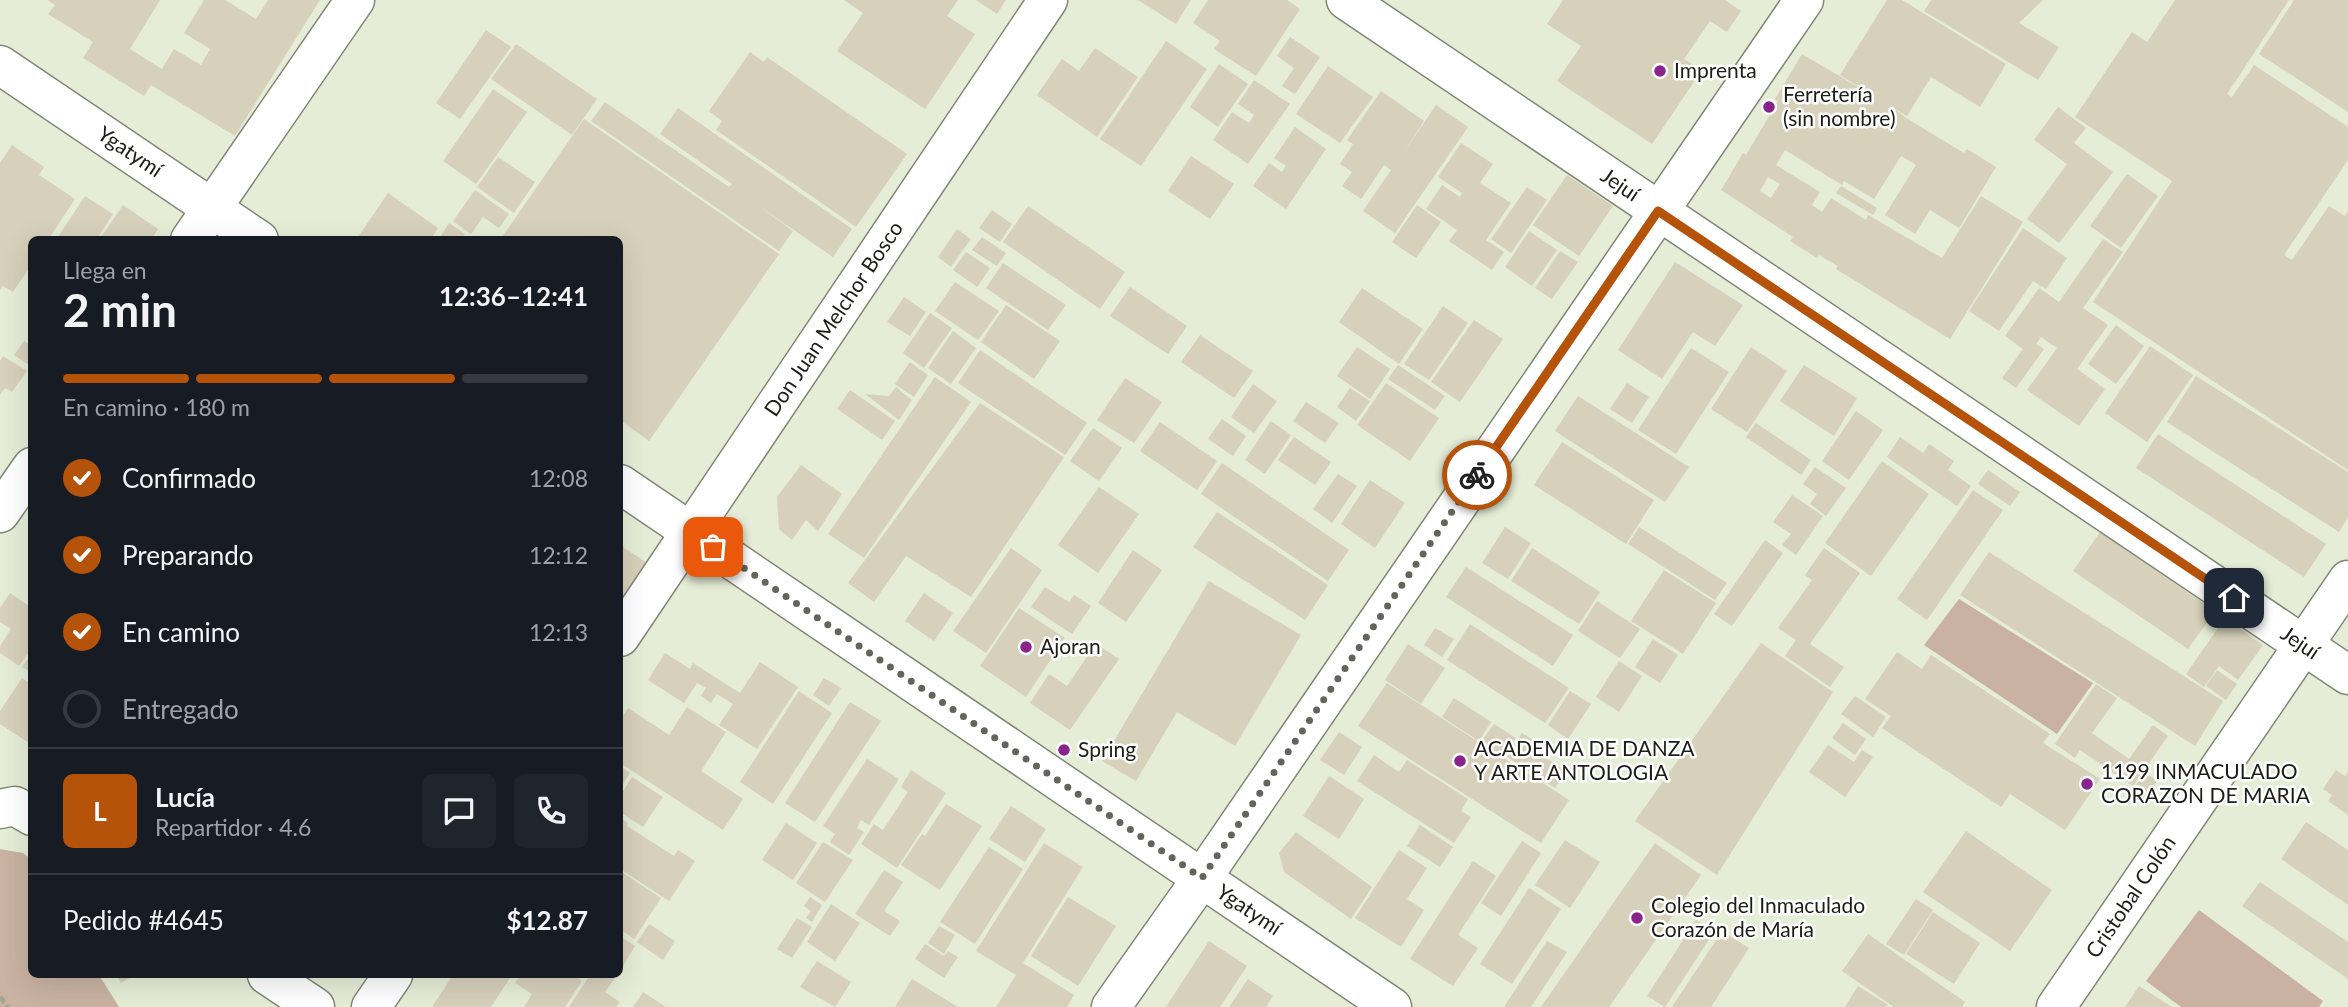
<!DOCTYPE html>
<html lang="es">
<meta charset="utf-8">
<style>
body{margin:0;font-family:Lato,sans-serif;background:#20242c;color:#f1f3f6;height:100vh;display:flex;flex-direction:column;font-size:26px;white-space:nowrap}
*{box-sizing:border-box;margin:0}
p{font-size:23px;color:#9ea1a6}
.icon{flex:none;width:38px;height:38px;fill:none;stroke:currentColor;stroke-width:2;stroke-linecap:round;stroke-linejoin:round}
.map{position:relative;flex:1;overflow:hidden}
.sheet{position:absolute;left:28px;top:236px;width:595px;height:742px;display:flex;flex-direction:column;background:#171b24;border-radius:10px;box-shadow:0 7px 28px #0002}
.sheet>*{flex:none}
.pin{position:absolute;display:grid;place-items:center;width:60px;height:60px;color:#fff;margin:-30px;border-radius:14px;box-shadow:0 4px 10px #0006}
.courier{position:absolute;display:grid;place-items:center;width:70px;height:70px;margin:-35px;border:5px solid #b45309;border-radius:50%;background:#fff;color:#222;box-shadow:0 2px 9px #0007}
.overview em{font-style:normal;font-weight:700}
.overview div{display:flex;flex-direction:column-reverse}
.overview{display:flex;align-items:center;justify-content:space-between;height:119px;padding:0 35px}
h1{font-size:46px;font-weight:700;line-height:52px}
.bar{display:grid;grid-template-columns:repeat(4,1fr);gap:10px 7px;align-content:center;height:84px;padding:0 35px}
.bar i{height:9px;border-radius:5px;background:#363941}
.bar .selected{background:#b45309}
.bar p{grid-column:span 4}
.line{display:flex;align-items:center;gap:18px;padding:0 35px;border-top:2px solid #363941}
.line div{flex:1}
.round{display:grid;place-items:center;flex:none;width:74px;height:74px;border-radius:10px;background:#20242c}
ol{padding:0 35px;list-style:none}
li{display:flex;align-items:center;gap:21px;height:77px}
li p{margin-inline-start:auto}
li .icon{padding:7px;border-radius:50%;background:#b45309;color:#fff;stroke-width:4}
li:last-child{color:#9ea1a6}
li i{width:38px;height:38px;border:4px solid #363941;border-radius:50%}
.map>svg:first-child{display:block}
.park{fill:#c9b2a1}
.building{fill:#d7d0bb;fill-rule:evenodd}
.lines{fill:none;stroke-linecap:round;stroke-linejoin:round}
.minor-casing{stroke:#808774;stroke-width:41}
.tertiary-casing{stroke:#808774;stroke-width:41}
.primary-casing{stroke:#808774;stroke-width:41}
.path{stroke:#9fa594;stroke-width:4.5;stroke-dasharray:7 3.5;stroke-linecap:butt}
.minor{stroke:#fff;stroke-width:38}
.tertiary{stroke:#fff;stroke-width:38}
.primary{stroke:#fff;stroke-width:38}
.done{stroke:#62665a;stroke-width:7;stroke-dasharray:0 12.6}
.route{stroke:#b45309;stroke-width:9}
.poi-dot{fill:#88248c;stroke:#fff;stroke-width:2.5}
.labels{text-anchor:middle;stroke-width:5;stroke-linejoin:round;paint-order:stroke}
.poi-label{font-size:21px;fill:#1b1d16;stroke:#fff;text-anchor:start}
.street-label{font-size:21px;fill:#1b1d16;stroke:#fff}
</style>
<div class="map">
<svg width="2348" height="1007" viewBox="0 0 2348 1007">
<rect width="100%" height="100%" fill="#e5edd7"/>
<g class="park">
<polygon points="1959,599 2093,683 2057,734 1924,645"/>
<polygon points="0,849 23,853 31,859 32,975 99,975 119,1007 0,1007"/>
<polygon points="2199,910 2323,1001 2319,1007 2181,1007 2146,981"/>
</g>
<g class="building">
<polygon points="47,0 160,0 130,49 162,69 174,49 201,65 210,49 184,33 204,0 225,0 256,19 268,0 320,0 235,136 151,85 144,96 83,58 93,42 48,14 55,5"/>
<polygon points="844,0 958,0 947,16 975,34 925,109 837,51 863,13"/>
<polygon points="976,0 1006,0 997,14"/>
<polygon points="1138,0 1191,0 1176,24"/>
<polygon points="1208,0 1287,0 1300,9 1256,76 1214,49 1220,41 1193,23"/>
<polygon points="1563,0 1725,0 1741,11 1727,32 1710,21 1684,59 1702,70 1652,144 1557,81 1581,46 1547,24"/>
<path d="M 1887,0 L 1902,0 L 2006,64 L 1980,107 L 1931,77 L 1907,116 L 1892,107 L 1906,118 L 1964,153 L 1967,149 L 1996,167 L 1959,228 L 1930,210 L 1915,234 L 1885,215 L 1916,165 L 1901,156 L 1874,199 L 1844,181 L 1842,185 L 1785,150 L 1776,165 L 1820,192 L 1812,205 L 1822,212 L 1831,198 L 1866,220 L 1868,215 L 1942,258 L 1981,196 L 2023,222 L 1950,339 L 1836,269 L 1838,266 L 1819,255 L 1817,258 L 1790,241 L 1793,237 L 1721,190 L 1743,153 L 1746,155 L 1778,101 L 1775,99 L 1802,54 L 1875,97 L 1840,75 ZM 1768,177 L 1780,184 L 1771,198 L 1760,191 Z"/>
<polygon points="1931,0 2043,0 2019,23 2059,47 2038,80 1924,11"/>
<polygon points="2175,0 2289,0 2227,94 2232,97 2254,65 2348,127 2348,160 2284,255 2292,260 2329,206 2345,216 2348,211 2348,470 2093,302 2172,181 2075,117 2132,32 2147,42"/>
<polygon points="2294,0 2348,0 2348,112 2259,54"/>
<polygon points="486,30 511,47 460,119 436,103"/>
<polygon points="1290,37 1320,57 1295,94 1282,86 1294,68 1277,56"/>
<polygon points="1166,41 1207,69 1141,166 1100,139"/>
<polygon points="516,44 597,99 572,135 491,79"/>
<polygon points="1095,48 1138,77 1097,137 1037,95 1062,59 1079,71"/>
<polygon points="750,52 764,62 767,57 907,154 856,227 716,130 722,121 709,111"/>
<polygon points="1219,64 1248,84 1218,127 1190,107"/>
<polygon points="1328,66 1373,97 1340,143 1296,114"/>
<polygon points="1254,80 1290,104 1248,164 1213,140 1232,112 1249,123 1254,115 1238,104"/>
<polygon points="493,89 527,112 476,184 443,161"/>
<polygon points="1381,91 1424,121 1402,155 1436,105 1468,127 1395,233 1363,211 1391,170 1384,165 1361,199 1342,186 1352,172 1340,164 1353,144 1347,140"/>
<polygon points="605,102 729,187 732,184 660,134 678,108 852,229 833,257 756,204 793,231 779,251 591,121"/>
<polygon points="2058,107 2086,128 2074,143 2113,172 2059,243 2027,219 2067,164 2034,140"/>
<polygon points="584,119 779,254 649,441 620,420 620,240 500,240"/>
<polygon points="1295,127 1326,149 1286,209 1253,186 1269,163 1282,172 1286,166 1274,158"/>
<polygon points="1461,143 1493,164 1480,183 1511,203 1486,240 1504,252 1492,270 1449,241 1457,230 1426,209 1442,185 1460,197 1462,193 1438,177"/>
<polygon points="12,145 44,167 39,175 75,199 48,240 32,240 32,264 13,292 3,286 0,290 0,163"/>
<polygon points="1191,156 1234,184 1210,219 1168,191"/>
<polygon points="498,157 535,182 514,213 477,187"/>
<polygon points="2127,174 2158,196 2121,248 2090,226"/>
<polygon points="1567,175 1613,206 1579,256 1533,225"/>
<polygon points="1841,186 1877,208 1873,215 1836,193"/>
<polygon points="1527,187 1547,200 1511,253 1491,239"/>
<polygon points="475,190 509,214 499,228 483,217 471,234 453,221"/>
<polygon points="388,193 438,228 430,240 356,240"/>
<polygon points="85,196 113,214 96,240 56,240"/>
<polygon points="123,205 158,229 151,240 99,240"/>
<polygon points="1417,205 1441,222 1416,258 1392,242"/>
<polygon points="1028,206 1125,272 1100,309 1003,242"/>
<polygon points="992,210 1012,224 1000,242 979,228"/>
<polygon points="449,223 465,234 461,240 438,240"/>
<polygon points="2023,228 2067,258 2046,289 2033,281 1999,331 1969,311"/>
<polygon points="957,229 971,239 951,267 938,257"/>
<polygon points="1529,231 1557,250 1532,286 1505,267"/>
<polygon points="982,237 1006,253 997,266 972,250"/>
<polygon points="2103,239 2123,252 2083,308 2108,325 2077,369 2105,389 2079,426 2027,390 2057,348 2041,337 2036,344 2044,349 2016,388 2002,378 2023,349 2005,336 2039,288 2059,302"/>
<polygon points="1560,251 1578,262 1552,299 1535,288"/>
<polygon points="966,252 990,268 977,287 953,270"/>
<polygon points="1675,262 1743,305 1715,346 1693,332 1662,379 1618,350"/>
<polygon points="1003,263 1066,305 1048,330 986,288"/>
<polygon points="955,282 999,311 978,340 935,311"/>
<polygon points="1130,287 1187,326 1168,354 1110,316"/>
<polygon points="1362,288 1423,329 1399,364 1339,322"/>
<polygon points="904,297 926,312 910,336 887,322"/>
<polygon points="1006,305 1060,341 1034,379 981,342"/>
<polygon points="1443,306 1468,323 1429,380 1404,364"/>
<polygon points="930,313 952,328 924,368 903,353"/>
<polygon points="1474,320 1503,339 1460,402 1431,382"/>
<polygon points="2116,325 2144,346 2116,384 2088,364"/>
<polygon points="953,331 976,348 951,384 928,368"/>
<polygon points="1200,335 1253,371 1234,398 1181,362"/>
<polygon points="24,341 32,346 32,367 14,355"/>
<polygon points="2150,346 2193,375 2147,442 2105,413"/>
<polygon points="1357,347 1390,369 1370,399 1337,376"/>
<polygon points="1751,347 1787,371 1747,432 1711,409"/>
<polygon points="1691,348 1729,372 1676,454 1638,430"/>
<polygon points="980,350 1087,423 1065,455 958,383"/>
<polygon points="3,356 27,371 12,392 5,388 0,395 0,361"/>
<polygon points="910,362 928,375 914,397 895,384"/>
<polygon points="1398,365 1445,396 1435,410 1388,379"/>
<polygon points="1804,365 1857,398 1834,436 1780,401"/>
<polygon points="2196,376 2348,472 2348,517 2339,532 2167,422"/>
<polygon points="935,377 971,402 864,558 828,534"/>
<polygon points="1125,378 1162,402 1134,443 1097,420"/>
<polygon points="1386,383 1439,418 1410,461 1357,425"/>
<polygon points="1627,383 1649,397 1632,423 1610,409"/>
<polygon points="1253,384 1277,401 1254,433 1231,417"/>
<polygon points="896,387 912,400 899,420 865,394 889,396"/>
<polygon points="1350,388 1370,401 1356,421 1337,407"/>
<polygon points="850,390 895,421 882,440 837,409"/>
<polygon points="1578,396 1689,467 1665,502 1555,431"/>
<polygon points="1306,402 1339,423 1325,443 1293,421"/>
<polygon points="980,403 1064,457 971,597 906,556 874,602 848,583"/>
<polygon points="1856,411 1883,430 1849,480 1822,461"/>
<polygon points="1222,419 1246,436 1233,456 1208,439"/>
<polygon points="1271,421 1291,435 1265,474 1245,460"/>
<polygon points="1160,422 1217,461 1197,490 1140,451"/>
<polygon points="1756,423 1811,460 1801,475 1746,437"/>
<polygon points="1093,428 1122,448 1099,481 1070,461"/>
<polygon points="2158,434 2326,544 2304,577 2136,468"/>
<polygon points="1294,437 1331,462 1315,485 1278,460"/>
<polygon points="1900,437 1923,453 1929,444 1954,461 1948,470 1971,486 1957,506 1887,457"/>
<polygon points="1562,442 1654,500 1626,544 1534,485"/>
<polygon points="1882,461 1929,494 1871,576 1825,543"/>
<polygon points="1222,463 1349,550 1328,581 1201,494"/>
<polygon points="801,465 842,494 818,531 806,520 792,540 779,529 777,497"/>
<polygon points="1815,467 1846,488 1826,516 1810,504 1817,494 1803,484"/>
<polygon points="1988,470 2020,492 2010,506 1978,484"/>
<polygon points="1338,474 1357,486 1332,523 1313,509"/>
<polygon points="1370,480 1405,503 1375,548 1341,524"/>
<polygon points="1099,487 1139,514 1098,573 1058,545"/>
<polygon points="1973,490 2003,510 1927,620 1897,599"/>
<polygon points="1792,495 1823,516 1796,555 1782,545 1791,534 1773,522"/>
<polygon points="1217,512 1328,585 1305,620 1193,547"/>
<polygon points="1505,527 1531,543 1508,579 1482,563"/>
<polygon points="1639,527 1727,583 1715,600 1628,544"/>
<polygon points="2100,532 2215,611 2188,649 2073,571"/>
<polygon points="1765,540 1783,553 1732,626 1714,614"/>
<polygon points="620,545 647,563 620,604"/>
<polygon points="1011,548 1042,570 986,653 953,631"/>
<polygon points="1532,548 1600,592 1579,624 1511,581"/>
<polygon points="1824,548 1860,573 1810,644 1844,667 1830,687 1785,656 1796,640 1778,628 1812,580 1805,575"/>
<polygon points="1133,550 1162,570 1126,622 1098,603"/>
<polygon points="1989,552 2223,701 2195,746 1960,595"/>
<polygon points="1466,567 1573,635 1553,666 1446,597"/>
<polygon points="1664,570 1716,603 1683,654 1631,621"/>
<polygon points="1209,581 1301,635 1235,746 1177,712 1136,781 1102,761"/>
<polygon points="1045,587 1069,602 1074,595 1091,606 1072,634 1031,607"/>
<polygon points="10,593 32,608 32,648 19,666 0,653 0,646 11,629 0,622 0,608"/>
<polygon points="924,593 953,613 934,641 905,621"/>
<polygon points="1597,601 1640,629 1620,658 1578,631"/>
<polygon points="1019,608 1065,638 1026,697 980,666"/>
<polygon points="2225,618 2263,645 2238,680 2219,666 2204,687 2186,674"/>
<polygon points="1470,624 1569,688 1545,723 1447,660"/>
<polygon points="1435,628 1454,639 1442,657 1424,645"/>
<polygon points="1653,639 1678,655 1660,683 1635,667"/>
<polygon points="1761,643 1833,692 1717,875 1635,821"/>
<polygon points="1096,644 1119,659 1070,730 1030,703 1049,674 1067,686"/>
<polygon points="1408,644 1445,668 1421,704 1385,680"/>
<polygon points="1897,652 1922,669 1931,655 2050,734 2043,743 2100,779 2065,830 2010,794 2001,807 1882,728 1891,716 1865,699"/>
<polygon points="32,653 32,673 22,667"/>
<polygon points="665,653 690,669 693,663 740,693 760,662 798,687 757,749 719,725 733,704 717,694 711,703 701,696 706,688 697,683 684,703 648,680"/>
<polygon points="1619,661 1642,676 1619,712 1596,697"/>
<polygon points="2217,670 2237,684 2226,700 2206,686"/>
<polygon points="22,678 32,685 32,745 0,724 0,711"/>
<polygon points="824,678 841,688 829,706 813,695"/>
<polygon points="1387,683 1569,800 1541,843 1358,726"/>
<polygon points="2096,684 2117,698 2092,733 2129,759 2153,725 2168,736 2133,786 2080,750 2075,758 2055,744"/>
<polygon points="799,691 832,713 773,804 740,782"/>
<polygon points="1570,691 1591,704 1568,739 1548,725"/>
<polygon points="1855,696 1886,717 1873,737 1841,714"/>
<polygon points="1454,698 1491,722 1479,741 1442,717"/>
<polygon points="850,702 881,721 815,822 785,803"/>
<polygon points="687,707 726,732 701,771 743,799 723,830 620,763 620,721 628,708 669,735"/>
<polygon points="1843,723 1866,739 1855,755 1832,738"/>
<polygon points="1494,724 1516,738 1504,757 1481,742"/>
<polygon points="1339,732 1362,747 1344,775 1320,760"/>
<polygon points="1522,733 1543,746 1538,753 1566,771 1555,788 1507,757"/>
<polygon points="1828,745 1854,762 1862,750 1873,757 1845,797 1809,772"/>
<polygon points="1374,755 1399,772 1407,760 1468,799 1461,811 1471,817 1454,843 1357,781"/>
<polygon points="867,759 899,779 869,825 861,820 857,828 864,832 849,855 830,842 835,834 823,826"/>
<polygon points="620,766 630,773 620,789"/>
<polygon points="911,770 946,793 897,868 861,844 874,824 883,830 908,792 901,787"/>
<polygon points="2336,770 2345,776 2348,772 2348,815 2328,801 2332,795 2323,789"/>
<polygon points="2145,772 2157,781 2143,801 2131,792"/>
<polygon points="1329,776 1364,799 1339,839 1303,816"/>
<polygon points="632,777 663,797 643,827 620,812 620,796"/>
<polygon points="946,804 982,826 940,890 901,865 922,834 925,836"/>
<polygon points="1011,806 1046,829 1025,862 989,839"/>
<polygon points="620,818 628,823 627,826 674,856 678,850 695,861 669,901 620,869"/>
<polygon points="2306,822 2348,850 2348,905 2281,859"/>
<polygon points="786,823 817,843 793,880 762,860"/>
<polygon points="1420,825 1453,847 1440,867 1407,846"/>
<polygon points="1966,831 2052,890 2010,951 1923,892"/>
<polygon points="1296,832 1372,887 1351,919 1284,872 1279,853"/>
<polygon points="1565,840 1600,862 1570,908 1535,885"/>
<polygon points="1522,841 1541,853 1501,916 1481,903"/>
<polygon points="823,842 853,860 825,902 796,883"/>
<polygon points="1044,843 1083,867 1023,963 1074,995 1067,1007 996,1007 1016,975 976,951"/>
<polygon points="1655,843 1701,875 1609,1007 1541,1007"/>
<polygon points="989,847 1023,869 975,944 940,922"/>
<polygon points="1399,850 1427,868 1407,899 1424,910 1401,947 1355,918"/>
<polygon points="1473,861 1496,876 1458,935 1478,948 1453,986 1410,959"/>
<polygon points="884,870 903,882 884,911 900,921 890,936 855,914"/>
<polygon points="620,871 661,898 634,939 620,929"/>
<polygon points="2260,882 2348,942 2348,979 2242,906"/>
<polygon points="1529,888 1561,909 1512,984 1480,964"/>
<polygon points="810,897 822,905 812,922 806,918 811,911 804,906"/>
<polygon points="1068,897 1116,926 1078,986 1031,956"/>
<polygon points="1916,899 1933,910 1904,955 1886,944"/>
<polygon points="831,904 860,923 835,961 807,942"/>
<polygon points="1933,912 1980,943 1954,984 1906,954"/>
<polygon points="797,918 812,927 792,958 777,949"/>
<polygon points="1696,920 1714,932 1665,1007 1647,996"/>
<polygon points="649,924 675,941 663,960 637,942"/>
<polygon points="939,926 955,935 944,954 928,943"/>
<polygon points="1722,931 1749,948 1711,1007 1672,1007"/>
<polygon points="1868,934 1965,1002 1962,1007 1894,1007 1842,971"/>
<polygon points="620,936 635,946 620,971"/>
<polygon points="1209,941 1247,966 1220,1007 1166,1007"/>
<polygon points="1547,941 1567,952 1531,1007 1504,1007"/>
<polygon points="925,944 944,956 948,951 958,957 944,978 915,959"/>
<polygon points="817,961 851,982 835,1007 800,987"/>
<polygon points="116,975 135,975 121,983"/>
<polygon points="453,975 512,975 491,1007 432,1007"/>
<polygon points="521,975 573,975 582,981 565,1007 524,1007 532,994 515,983"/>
<polygon points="590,975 617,975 605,992 620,1002 616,1007 569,1007"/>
<polygon points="912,979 958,1007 895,1007"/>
<polygon points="1248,979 1273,996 1266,1007 1229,1007"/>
<polygon points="1858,986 1888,1005 1886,1007 1845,1007"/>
<polygon points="2139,986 2172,1007 2125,1007"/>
<polygon points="643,992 666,1007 633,1007"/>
</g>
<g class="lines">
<g class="minor-casing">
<g id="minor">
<polyline points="1346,0 2348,675"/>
<polyline points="190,240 355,0"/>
<polyline points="0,513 32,467"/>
<polyline points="620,637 1048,0"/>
<polyline points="0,809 15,806 32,816"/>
<polyline points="267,975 315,1007"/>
<polyline points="371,1007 393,975"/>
<polyline points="1111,1007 1202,878 1804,0"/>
</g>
</g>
<g class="tertiary-casing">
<g id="tertiary">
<polyline points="0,65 259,240"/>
<polyline points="620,484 1392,1007"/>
</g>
</g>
<g class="primary-casing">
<polyline id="primary" points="2056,1007 2348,580"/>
</g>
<polyline class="path" points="0,997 8,1007"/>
<use href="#minor" class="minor"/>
<use href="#tertiary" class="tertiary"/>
<use href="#primary" class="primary"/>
</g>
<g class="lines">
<polyline class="done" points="713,547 1202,878 1477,475"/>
<polyline class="route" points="1477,475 1658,211 2234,598"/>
</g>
<g class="poi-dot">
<circle cx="1660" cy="71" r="7"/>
<circle cx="1769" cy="107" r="7"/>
<circle cx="1026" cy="647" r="7"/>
<circle cx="1064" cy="750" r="7"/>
<circle cx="1460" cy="761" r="7"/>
<circle cx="2087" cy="784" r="7"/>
<circle cx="1637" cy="918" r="7"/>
</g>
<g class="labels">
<g class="poi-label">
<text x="1674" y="78">Imprenta</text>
<text x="1783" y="102">Ferretería<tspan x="1783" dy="24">(sin nombre)</tspan></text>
<text x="1040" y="654">Ajoran</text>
<text x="1474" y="756">ACADEMIA DE DANZA<tspan x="1474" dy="24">Y ARTE ANTOLOGIA</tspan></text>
<text x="1078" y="757">Spring</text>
<text x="2101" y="779">1199 INMACULADO<tspan x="2101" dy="24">CORAZON DE MARIA</tspan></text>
<text x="1651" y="913">Colegio del Inmaculado<tspan x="1651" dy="24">Corazón de María</tspan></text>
</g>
<g class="street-label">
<text transform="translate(130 152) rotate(34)" y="7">Ygatymí</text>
<text transform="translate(1620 185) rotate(34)" y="7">Jejuí</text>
<text transform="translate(834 319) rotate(-56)" y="7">Don Juan Melchor Bosco</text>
<text transform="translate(2300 643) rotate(34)" y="7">Jejuí</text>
<text transform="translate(2131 897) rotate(-56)" y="7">Cristobal Colón</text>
<text transform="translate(1249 910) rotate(34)" y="7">Ygatymí</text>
</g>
</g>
</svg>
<div class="pin" style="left:713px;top:547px;background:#ea580c"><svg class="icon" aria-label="bag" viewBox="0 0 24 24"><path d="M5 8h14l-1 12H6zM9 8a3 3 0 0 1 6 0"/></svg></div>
<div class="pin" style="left:2234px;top:598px;background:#1f2937"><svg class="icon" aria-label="home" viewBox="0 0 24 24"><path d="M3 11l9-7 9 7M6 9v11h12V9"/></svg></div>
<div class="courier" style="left:1477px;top:475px"><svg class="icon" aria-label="bike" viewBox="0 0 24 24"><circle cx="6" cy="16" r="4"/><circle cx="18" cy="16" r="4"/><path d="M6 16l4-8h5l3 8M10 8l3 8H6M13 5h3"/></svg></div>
<section class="sheet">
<div class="overview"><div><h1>2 min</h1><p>Llega en</p></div><em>12:36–12:41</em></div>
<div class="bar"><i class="selected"></i><i class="selected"></i><i class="selected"></i><i></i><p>En camino · 180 m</p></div>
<ol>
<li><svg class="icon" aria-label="check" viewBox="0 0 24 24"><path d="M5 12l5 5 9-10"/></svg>Confirmado<p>12:08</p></li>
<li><svg class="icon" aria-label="check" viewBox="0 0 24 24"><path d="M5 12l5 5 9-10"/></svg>Preparando<p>12:12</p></li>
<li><svg class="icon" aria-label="check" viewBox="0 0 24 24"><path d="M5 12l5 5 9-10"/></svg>En camino<p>12:13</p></li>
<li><i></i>Entregado</li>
</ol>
<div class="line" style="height:126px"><b class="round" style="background:#b45309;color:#fff">L</b><div><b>Lucía</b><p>Repartidor · 4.6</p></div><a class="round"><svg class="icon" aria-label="chat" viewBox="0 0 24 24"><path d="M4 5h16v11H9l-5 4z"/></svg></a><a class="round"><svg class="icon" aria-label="phone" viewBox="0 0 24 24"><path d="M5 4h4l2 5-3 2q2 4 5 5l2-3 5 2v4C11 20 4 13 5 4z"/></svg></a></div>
<div class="line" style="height:91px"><div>Pedido #4645</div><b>$12.87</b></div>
</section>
</div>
